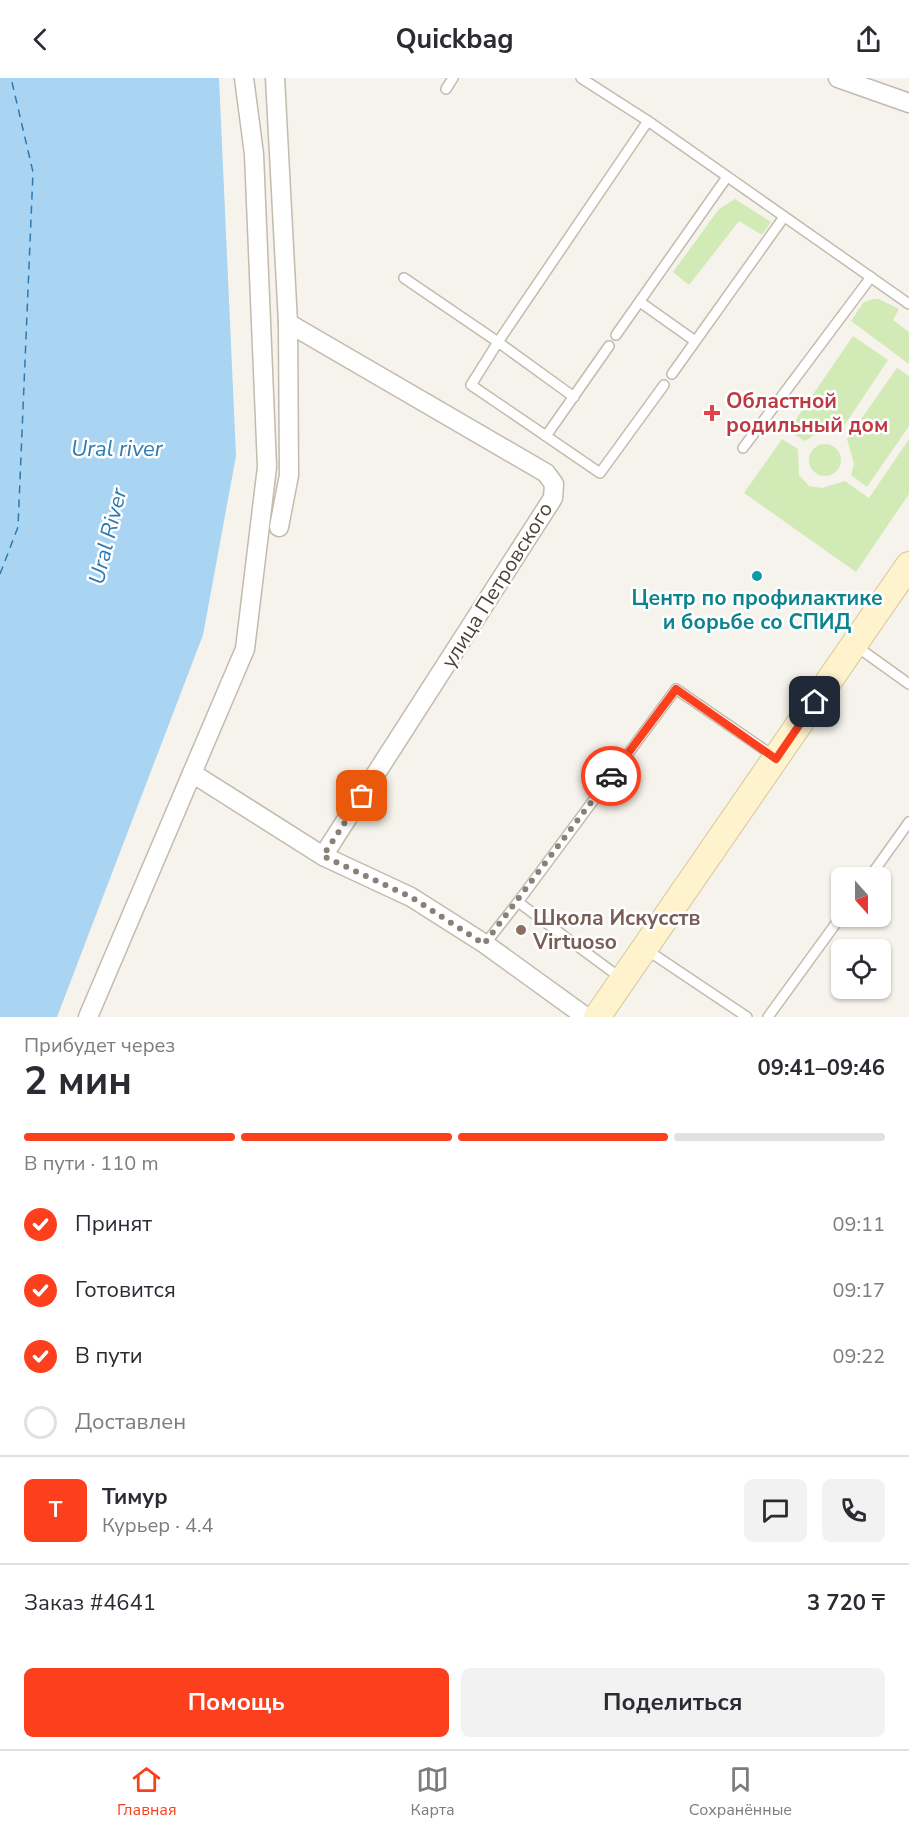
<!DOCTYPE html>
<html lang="ru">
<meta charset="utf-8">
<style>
body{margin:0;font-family:"Nunito Sans",sans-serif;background:#f2f2f3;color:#2b2b33;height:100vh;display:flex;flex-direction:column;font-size:22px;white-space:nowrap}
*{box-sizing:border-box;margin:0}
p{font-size:20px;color:#7c7c81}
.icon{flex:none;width:33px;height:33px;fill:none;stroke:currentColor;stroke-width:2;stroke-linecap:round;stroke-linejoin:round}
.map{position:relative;height:939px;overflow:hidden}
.drawer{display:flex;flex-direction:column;background:#fff;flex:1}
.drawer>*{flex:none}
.needle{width:39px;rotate:159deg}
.tools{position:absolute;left:831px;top:789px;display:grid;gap:12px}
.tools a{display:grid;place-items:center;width:60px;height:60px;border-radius:9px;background:#fff;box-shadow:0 2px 4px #0004;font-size:30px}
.pin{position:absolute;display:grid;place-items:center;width:51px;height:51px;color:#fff;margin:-26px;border-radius:12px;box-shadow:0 3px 9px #0006}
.courier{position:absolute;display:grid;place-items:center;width:60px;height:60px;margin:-30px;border:4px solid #fc3f1d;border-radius:50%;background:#fff;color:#222;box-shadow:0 2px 8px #0007}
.summary em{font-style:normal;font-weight:700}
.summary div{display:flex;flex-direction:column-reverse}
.summary{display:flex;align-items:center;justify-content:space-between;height:102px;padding:0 24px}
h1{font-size:39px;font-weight:700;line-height:45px}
.bar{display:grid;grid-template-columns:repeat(4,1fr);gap:9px 6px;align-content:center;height:72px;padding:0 24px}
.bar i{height:8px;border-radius:4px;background:#e1e1e2}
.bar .selected{background:#fc3f1d}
.bar p{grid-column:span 4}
.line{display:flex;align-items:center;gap:15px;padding:0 24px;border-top:2px solid #e1e1e2}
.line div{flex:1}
.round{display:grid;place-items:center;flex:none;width:63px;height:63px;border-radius:9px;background:#f2f2f3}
ol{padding:0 24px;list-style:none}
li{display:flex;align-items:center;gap:18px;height:66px}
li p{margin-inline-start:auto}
li .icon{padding:6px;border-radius:50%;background:#fc3f1d;color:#fff;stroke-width:4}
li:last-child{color:#7c7c81}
li i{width:33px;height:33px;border:3px solid #e1e1e2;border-radius:50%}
.action{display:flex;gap:12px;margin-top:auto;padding:12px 24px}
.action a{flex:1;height:69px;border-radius:9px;background:#fc3f1d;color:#fff;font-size:24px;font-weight:700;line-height:69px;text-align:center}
.action a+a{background:#f2f2f3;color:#2b2b33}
header{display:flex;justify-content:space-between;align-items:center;height:78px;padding:0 24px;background:#fff;font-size:27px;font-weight:700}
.tab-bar{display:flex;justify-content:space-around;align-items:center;height:84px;border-top:2px solid #e1e1e2;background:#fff;font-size:16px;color:#7c7c81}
.tab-bar a{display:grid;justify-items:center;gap:3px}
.tab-bar .selected{color:#fc3f1d}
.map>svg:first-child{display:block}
.green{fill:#d2eab5}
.water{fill:#a9d4f2}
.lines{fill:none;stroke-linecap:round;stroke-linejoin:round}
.ferry{stroke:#2e7ab2;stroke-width:1.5;stroke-dasharray:8 6;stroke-linecap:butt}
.lane-casing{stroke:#c2bbae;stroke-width:12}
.street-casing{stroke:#c2bbae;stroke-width:21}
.secondary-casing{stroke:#d6c79b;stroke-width:28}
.lane{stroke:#fff;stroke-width:9}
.street{stroke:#fff;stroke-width:18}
.secondary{stroke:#fff3cd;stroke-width:26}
.done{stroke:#878178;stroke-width:6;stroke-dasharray:0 10.8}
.route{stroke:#fc3f1d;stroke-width:8}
.health-dot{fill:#e0444e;stroke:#fff;stroke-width:2}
.culture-dot{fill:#0f9aa8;stroke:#fff;stroke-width:2}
.education-dot{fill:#8d6e63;stroke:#fff;stroke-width:2}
.labels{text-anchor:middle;stroke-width:5;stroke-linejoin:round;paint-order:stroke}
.health-label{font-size:21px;font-weight:bold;fill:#be3a42;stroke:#fff;text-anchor:start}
.street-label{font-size:21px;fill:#4b4439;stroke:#fff}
.culture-label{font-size:21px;font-weight:bold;fill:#0d838f;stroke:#fff}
.education-label{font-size:21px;font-weight:bold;fill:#785e54;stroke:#fff;text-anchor:start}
.water-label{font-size:22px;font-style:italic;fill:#2e7ab2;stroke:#fff}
</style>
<header><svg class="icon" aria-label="back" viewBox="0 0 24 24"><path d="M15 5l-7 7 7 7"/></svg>Quickbag<svg class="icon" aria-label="share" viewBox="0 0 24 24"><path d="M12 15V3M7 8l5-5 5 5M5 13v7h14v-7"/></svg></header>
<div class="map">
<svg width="909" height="939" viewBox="0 0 909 939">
<rect width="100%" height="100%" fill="#f6f3ec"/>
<g class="green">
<polygon points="735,121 771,144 762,157 739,143 689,207 673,194 719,131"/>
<polygon points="873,221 879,221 899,231 893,242 909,254 909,286 851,243 863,225"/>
<polygon points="853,258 888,282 840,354 814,357 805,363 788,353"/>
<polygon points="897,290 909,298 909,348 867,409 851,397 854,386 847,361"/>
<polygon points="782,361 798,371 799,397 809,408 822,410 845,403 869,420 909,361 909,416 856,494 744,415"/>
<circle cx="825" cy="382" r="16"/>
</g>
<polygon class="water" points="0,0 219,0 236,378 203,557 57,939 0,939"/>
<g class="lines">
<polyline class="ferry" points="0,496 18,449 33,94 11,0"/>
<g class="lane-casing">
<g id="lane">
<polyline points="581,0 648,43"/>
<polyline points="446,11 453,0"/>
<polyline points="404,200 498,264 648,43 909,226"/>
<polyline points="640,224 695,263"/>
<polyline points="616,257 727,99"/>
<polyline points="672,296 784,139"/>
<polyline points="574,319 498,264 471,307 546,358 609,268"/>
<polyline points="546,358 600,395 664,307"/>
<polyline points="743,370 871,199"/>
<polyline points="856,568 909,606"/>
<polyline points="869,800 909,744"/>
<polyline points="485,866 518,824"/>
<polyline points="647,872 747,939"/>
<polyline points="622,901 518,824 676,611 775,679"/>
<polyline points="768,939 842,837"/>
</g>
</g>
<g class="street-casing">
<g id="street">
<polyline points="275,0 288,245 289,397 279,449"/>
<polyline points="838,0 909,25"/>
<polyline points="288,245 546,395 554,406 553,420 323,778"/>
<polyline points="192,695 323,778 411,819 485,866 586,939"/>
<polyline points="88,939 245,571 267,389 254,76 244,0"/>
</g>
</g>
<g class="secondary-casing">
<polyline id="secondary" points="597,939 909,487"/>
</g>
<use href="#lane" class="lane"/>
<use href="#street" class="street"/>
<use href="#secondary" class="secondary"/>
</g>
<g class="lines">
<polyline class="done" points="362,718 323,778 411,819 484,866 611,698"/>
<polyline class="route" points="611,698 676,611 776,681 815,624"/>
</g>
<path class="health-dot" d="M709 326h6v6h6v6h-6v6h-6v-6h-6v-6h6z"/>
<circle class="culture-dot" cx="757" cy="498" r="6"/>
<circle class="education-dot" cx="521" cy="852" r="6"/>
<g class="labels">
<g class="health-label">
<text x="726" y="330">Областной<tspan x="726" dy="24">родильный дом</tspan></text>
</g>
<g class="street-label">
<text transform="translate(497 507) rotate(-58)" y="7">улица Петровского</text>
</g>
<g class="culture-label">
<text x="757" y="527">Центр по профилактике<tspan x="757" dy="24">и борьбе со СПИД</tspan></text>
</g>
<g class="education-label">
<text x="533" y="847">Школа Искусств<tspan x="533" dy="24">Virtuoso</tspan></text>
</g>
<g class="water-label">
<text x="117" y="378">Ural river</text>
<text transform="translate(107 458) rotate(-76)" y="8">Ural River</text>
</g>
</g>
</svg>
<div class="tools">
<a><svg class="needle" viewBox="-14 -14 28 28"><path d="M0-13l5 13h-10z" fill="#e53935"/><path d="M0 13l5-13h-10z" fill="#7c7c81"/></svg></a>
<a><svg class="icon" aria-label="locate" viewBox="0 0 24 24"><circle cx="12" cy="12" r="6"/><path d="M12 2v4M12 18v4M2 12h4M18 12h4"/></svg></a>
</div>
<div class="pin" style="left:362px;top:718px;background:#ea580c"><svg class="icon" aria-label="bag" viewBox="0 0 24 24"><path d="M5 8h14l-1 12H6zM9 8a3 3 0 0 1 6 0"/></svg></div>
<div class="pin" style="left:815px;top:624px;background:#1f2937"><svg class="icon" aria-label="home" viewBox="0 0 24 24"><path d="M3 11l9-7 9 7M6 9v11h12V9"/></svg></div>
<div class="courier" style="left:611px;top:698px"><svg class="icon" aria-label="car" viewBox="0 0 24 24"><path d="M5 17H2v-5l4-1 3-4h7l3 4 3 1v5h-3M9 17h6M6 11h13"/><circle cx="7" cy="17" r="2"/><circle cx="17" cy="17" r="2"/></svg></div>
</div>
<section class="drawer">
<div class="summary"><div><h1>2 мин</h1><p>Прибудет через</p></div><em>09:41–09:46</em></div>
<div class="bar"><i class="selected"></i><i class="selected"></i><i class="selected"></i><i></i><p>В пути · 110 m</p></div>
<ol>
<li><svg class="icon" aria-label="check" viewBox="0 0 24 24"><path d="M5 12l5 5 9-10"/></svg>Принят<p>09:11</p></li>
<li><svg class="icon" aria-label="check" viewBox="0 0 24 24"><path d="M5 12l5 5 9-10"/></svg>Готовится<p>09:17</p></li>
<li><svg class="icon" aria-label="check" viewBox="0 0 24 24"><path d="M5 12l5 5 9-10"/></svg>В пути<p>09:22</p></li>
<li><i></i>Доставлен</li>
</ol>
<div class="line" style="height:108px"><b class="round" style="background:#fc3f1d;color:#fff">Т</b><div><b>Тимур</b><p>Курьер · 4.4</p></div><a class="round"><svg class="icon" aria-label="chat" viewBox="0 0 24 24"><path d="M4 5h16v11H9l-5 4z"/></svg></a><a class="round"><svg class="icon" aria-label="phone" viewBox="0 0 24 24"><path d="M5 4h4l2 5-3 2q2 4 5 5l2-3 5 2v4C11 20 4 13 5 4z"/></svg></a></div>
<div class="line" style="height:78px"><div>Заказ #4641</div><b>3 720 ₸</b></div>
<div class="action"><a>Помощь</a><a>Поделиться</a></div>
</section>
<nav class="tab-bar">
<a class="selected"><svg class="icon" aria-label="home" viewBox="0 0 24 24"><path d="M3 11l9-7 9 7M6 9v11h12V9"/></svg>Главная</a>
<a><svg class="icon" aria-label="map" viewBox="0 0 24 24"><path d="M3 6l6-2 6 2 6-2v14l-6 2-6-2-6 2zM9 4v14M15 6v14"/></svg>Карта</a>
<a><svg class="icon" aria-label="saved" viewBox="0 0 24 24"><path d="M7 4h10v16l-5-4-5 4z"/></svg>Сохранённые</a>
</nav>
